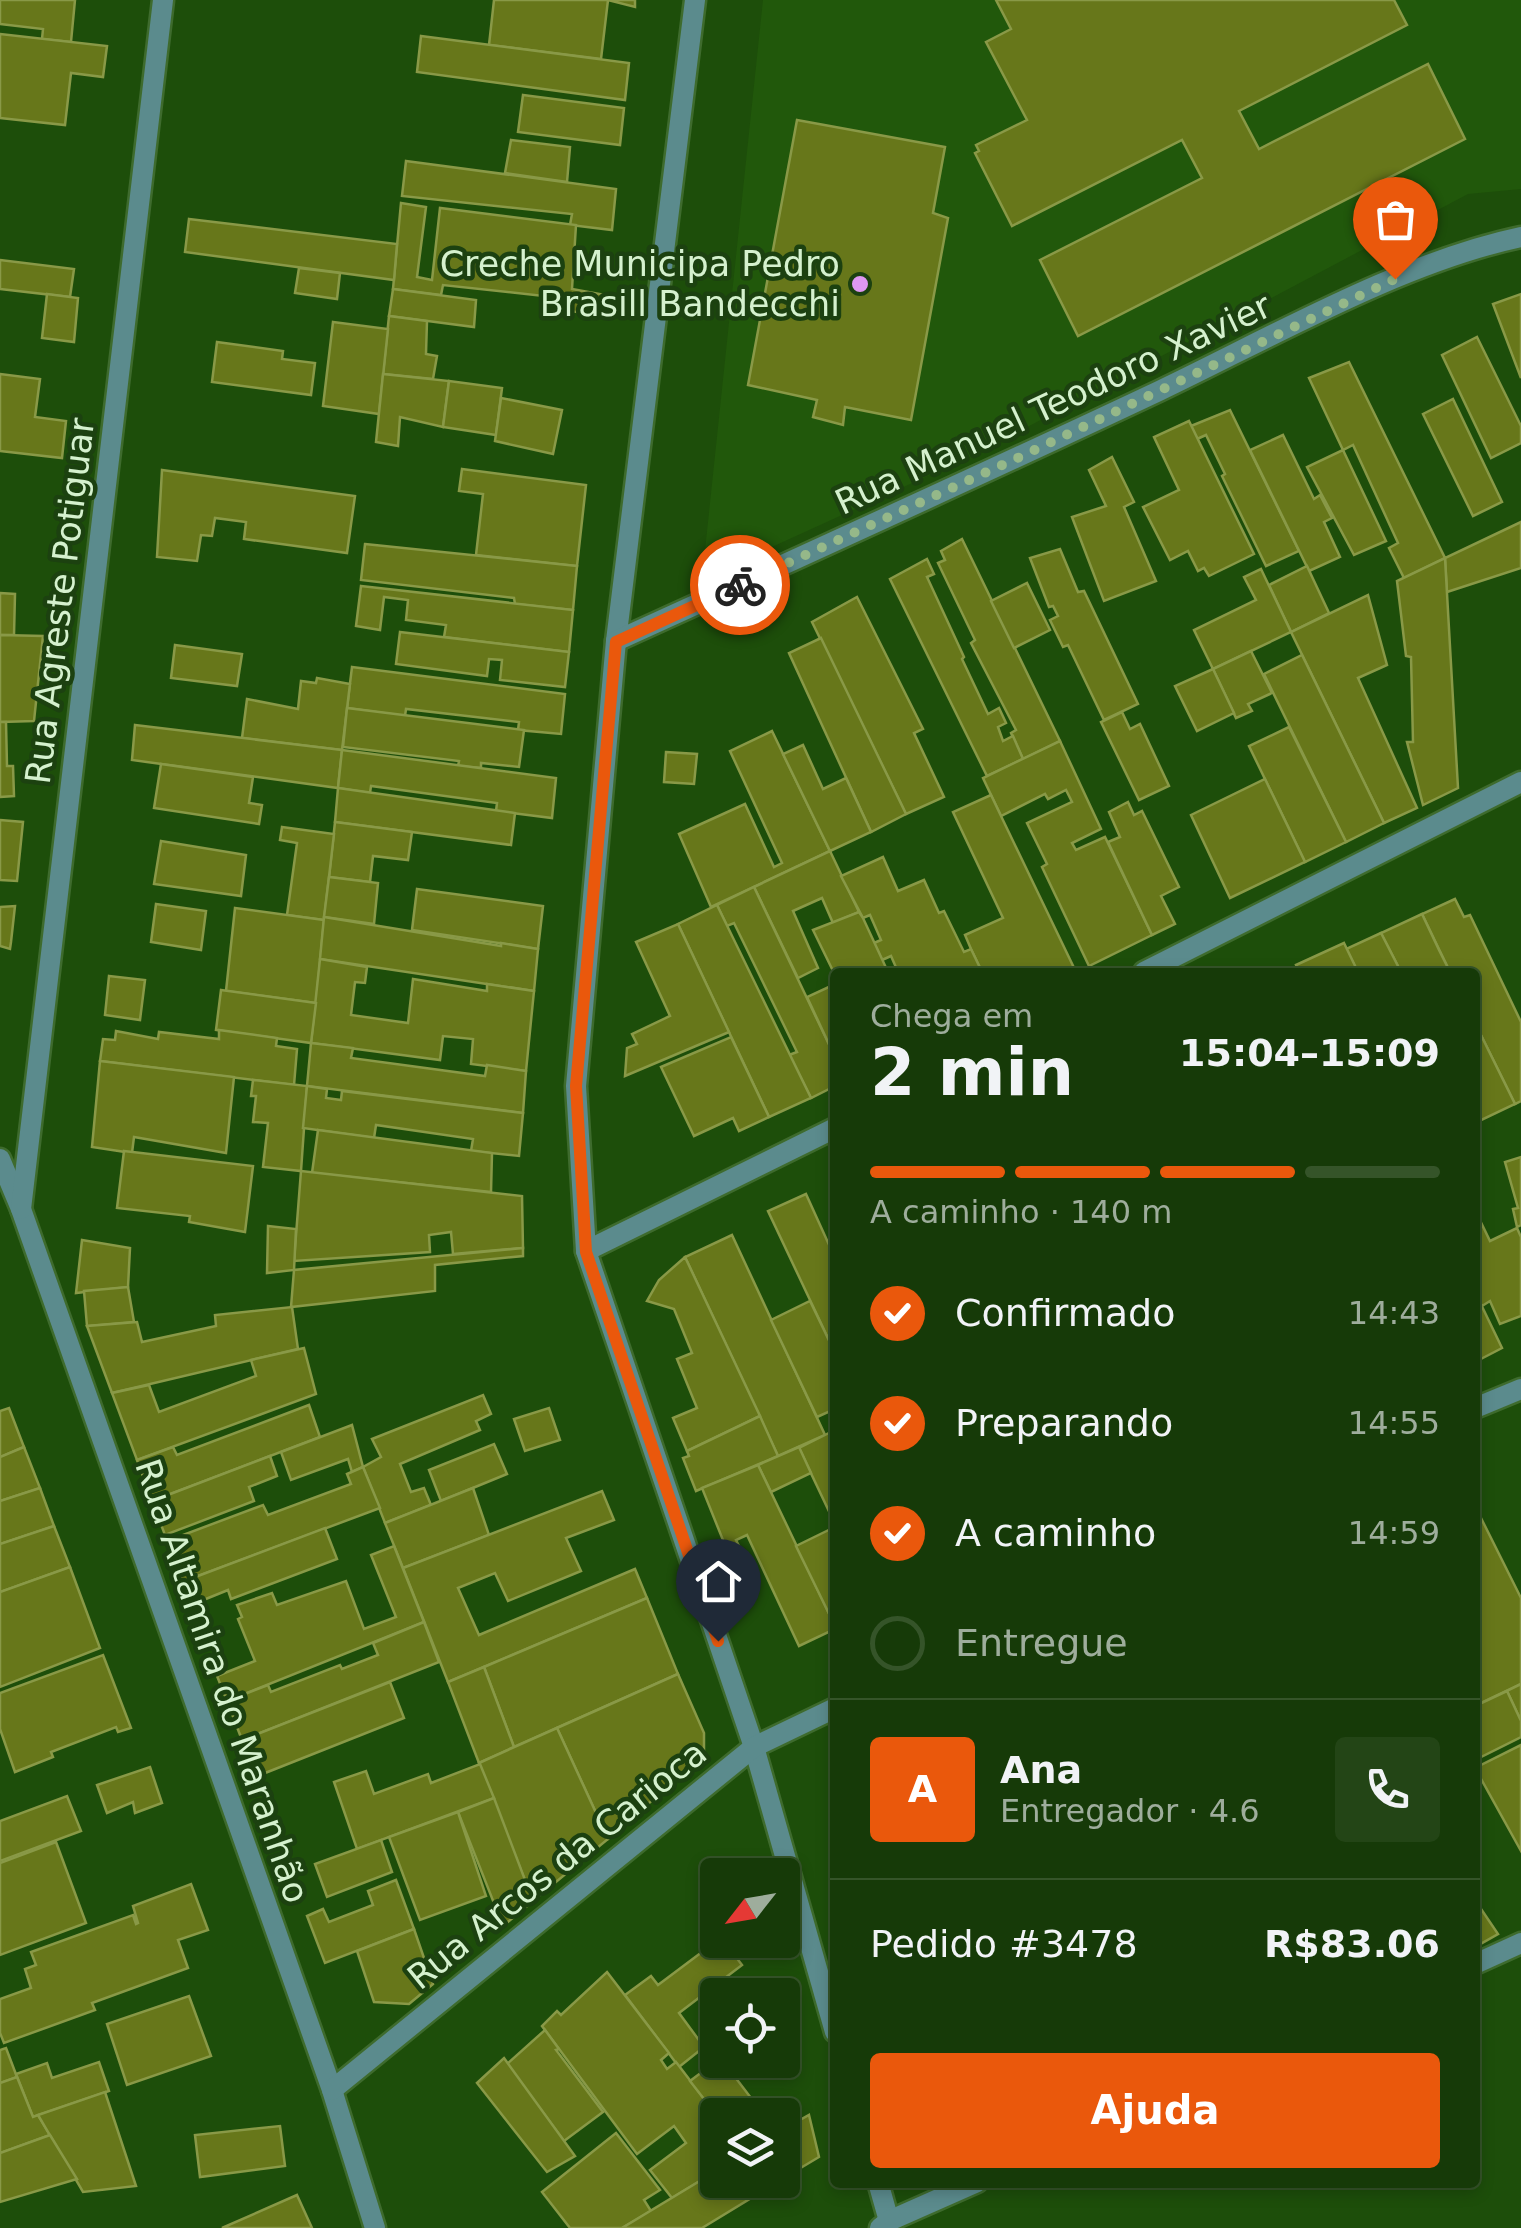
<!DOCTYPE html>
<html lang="pt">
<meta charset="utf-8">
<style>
body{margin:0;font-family:"DejaVu Sans",sans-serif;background:#234516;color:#f1f3f6;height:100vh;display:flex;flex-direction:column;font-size:38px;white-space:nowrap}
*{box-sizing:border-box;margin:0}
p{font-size:32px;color:#9ead9c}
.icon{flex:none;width:55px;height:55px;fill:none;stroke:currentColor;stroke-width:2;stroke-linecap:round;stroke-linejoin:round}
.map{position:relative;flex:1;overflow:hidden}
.drawer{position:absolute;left:830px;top:968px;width:650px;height:1220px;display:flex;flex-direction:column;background:#163a08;border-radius:10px;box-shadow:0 5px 15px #0003,0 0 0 2px #355429}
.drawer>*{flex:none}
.needle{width:65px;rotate:239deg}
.buttons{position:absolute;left:700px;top:1858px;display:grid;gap:20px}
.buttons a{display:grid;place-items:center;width:100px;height:100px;border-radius:10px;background:#163a08;box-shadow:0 5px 15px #0003,0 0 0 2px #355429;font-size:50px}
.pin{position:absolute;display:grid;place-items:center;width:85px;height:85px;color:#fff;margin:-102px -42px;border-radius:50% 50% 50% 0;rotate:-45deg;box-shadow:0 0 10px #0007}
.pin .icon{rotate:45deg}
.courier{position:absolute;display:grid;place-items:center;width:100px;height:100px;margin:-50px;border:8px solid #ea580c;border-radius:50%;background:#fff;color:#222;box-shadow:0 2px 12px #0007}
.headline em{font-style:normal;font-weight:700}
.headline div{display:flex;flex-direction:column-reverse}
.headline{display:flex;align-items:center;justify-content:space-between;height:170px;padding:0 40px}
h1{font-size:65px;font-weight:700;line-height:75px}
.bar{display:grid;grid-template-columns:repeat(4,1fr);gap:15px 10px;align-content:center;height:120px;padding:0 40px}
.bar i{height:12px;border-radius:8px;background:#355429}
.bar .selected{background:#ea580c}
.bar p{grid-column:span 4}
.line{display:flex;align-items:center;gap:25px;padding:0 40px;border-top:2px solid #355429}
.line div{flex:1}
.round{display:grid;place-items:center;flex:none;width:105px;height:105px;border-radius:10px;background:#234516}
ol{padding:0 40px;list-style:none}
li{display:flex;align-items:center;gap:30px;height:110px}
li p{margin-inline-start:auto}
li .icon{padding:10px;border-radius:50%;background:#ea580c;color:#fff;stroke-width:4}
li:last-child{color:#9ead9c}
li i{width:55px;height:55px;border:5px solid #355429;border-radius:50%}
.primary-button{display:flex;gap:20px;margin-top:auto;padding:20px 40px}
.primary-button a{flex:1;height:115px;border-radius:10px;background:#ea580c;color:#fff;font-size:40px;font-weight:700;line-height:115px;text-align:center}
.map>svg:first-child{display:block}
.built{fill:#21580b}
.building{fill:#67771a;stroke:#899947;stroke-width:2.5}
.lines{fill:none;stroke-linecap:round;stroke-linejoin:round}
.street-casing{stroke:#3e6b2d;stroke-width:25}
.street{stroke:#5b8b8d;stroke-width:20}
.done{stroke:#95b889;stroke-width:10;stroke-dasharray:0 18}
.route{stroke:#ea580c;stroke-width:12}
.poi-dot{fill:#df98f2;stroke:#1c4110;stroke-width:4}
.labels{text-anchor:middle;stroke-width:9;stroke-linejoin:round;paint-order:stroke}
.poi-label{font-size:35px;fill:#d5f1ce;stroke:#1c4110;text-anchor:end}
.street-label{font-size:35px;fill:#d5f1ce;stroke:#1c4110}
</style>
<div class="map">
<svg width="1521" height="2228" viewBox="0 0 1521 2228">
<rect width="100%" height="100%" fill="#1d4e0a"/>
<polygon class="built" points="763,0 1521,0 1521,189 1468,194 980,452 702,579"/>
<g class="building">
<polygon points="0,0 75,0 71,42 42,39 43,29 0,24"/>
<polygon points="494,0 635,0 635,7 608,0 601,59 489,45"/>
<polygon points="996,0 1394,0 1407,25 1239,111 1259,149 1428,64 1465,139 1078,336 1040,260 1202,178 1182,140 1012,226 975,153 979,151 976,145 1027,120 986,42 1011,29"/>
<polygon points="0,34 107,46 103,77 71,73 65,125 0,118"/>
<polygon points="421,36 629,63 625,100 417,72"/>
<polygon points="523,95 624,108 620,145 518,132"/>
<polygon points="797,120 945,147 933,213 948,218 911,420 845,407 843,425 813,417 817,400 748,385"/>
<polygon points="511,140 570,147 567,182 505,173"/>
<polygon points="406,161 616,189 612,230 570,225 572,214 402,196"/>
<polygon points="401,203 426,207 417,277 432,280 440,208 576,225 572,289 605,295 603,315 560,310 562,298 443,285 441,295 393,289"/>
<polygon points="189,219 397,244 394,280 185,252"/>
<polygon points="0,260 74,269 70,297 0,289"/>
<polygon points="299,268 340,273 337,299 295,293"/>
<polygon points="393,289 476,300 474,327 389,316"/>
<polygon points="47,294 78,298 74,342 42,338"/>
<polygon points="1521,294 1521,378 1493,304"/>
<polygon points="389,316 427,321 426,354 437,356 433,379 383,374"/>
<polygon points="333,322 388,329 379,414 323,406"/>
<polygon points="1477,337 1521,426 1521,443 1491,458 1442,355"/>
<polygon points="217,342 283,351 282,359 315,363 311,395 212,382"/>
<polygon points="1349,362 1445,558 1404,578 1389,548 1398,543 1353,445 1343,450 1309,378"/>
<polygon points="0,374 40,379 35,417 66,421 62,458 0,451"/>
<polygon points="383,374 449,381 443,427 400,417 398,446 376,442"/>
<polygon points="449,381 502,388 496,435 443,427"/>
<polygon points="501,398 562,410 553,454 495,441"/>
<polygon points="1453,399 1502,502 1473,516 1423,414"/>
<polygon points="1230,410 1299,551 1266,566 1222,476 1225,474 1206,435 1197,439 1191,426"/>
<polygon points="1189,421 1254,554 1209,576 1204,568 1198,571 1188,551 1170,560 1143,507 1179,490 1154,437"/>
<polygon points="1283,435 1314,499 1320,495 1332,518 1324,522 1340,557 1309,571 1250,450"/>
<polygon points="1343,450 1386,541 1354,555 1307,467"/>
<polygon points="1112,457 1134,502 1124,507 1156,581 1104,601 1072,517 1106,506 1089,470"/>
<polygon points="462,469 586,485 577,566 476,555 483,494 459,491"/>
<polygon points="162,470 355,496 347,553 244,539 246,522 215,518 212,536 201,535 197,561 157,557"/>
<polygon points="1521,522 1521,568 1447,592 1445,558"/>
<polygon points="962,539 1060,741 1023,759 1011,733 1016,730 971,643 975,640 938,563 945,560 941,551"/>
<polygon points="365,544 577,566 573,610 515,604 514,598 361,580"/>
<polygon points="1060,549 1078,592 1084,591 1138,704 1104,720 1068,645 1063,647 1050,620 1058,616 1053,606 1049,607 1030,558"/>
<polygon points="1445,558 1458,788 1423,805 1407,742 1413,742 1411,657 1406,656 1397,581"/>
<polygon points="927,559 934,574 927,577 964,657 962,659 988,714 999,708 1006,723 998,727 1003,741 1013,736 1023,759 987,776 890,579"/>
<polygon points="1307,566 1329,613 1291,632 1269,585"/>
<polygon points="1261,569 1291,632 1213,669 1194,630 1256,600 1244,577"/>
<polygon points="1027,583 1050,630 1014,648 991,601"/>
<polygon points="361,586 573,610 569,652 444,637 446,625 406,620 408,600 384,597 380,630 356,626"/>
<polygon points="0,593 15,594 14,635 0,635"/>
<polygon points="1368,595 1387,665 1358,678 1417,808 1384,823 1291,632"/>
<polygon points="857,597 923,729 914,733 944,797 906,814 812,622"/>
<polygon points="400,632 569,652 565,687 500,680 502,660 489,659 487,676 396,664"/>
<polygon points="0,635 43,636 34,721 0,722"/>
<polygon points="821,638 906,814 871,832 789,653"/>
<polygon points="175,645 242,654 237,686 171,678"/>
<polygon points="1251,651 1272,693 1248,704 1252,711 1236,718 1213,669"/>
<polygon points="1302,655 1384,823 1346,842 1264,674"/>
<polygon points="352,667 565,694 561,734 518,730 519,722 406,709 405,716 347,708"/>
<polygon points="1213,669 1234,713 1197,731 1175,686"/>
<polygon points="317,678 350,684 342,750 242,738 247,699 298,709 301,681 316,683"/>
<polygon points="347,708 524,730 519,767 481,763 481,768 458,766 459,761 343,747"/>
<polygon points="1122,712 1130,729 1140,724 1169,786 1139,800 1101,722"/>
<polygon points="0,722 6,722 7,766 13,766 14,796 0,797"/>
<polygon points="135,725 342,750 338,788 132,760"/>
<polygon points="1289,727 1346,842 1305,862 1249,746"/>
<polygon points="772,731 830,851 711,907 679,834 745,804 774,867 782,863 730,751"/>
<polygon points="1060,741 1101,829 1072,843 1076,850 1105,837 1152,935 1089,966 1042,867 1047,864 1027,823 1072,802 1066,790 1048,799 1045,794 1001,816 983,778"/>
<polygon points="803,745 823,789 846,778 871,832 830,851 783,754"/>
<polygon points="342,750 556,778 552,818 496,811 497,803 371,786 370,793 338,788"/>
<polygon points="666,752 697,754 694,784 664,782"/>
<polygon points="161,764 253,777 249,803 262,805 259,824 154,808"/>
<polygon points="1265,779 1305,862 1230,898 1191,815"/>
<polygon points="338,788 515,813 511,845 335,822"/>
<polygon points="991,795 1001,816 1076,972 982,972 971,949 965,935 1003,918 953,812"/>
<polygon points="1128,802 1134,815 1142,811 1179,887 1161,896 1175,924 1152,935 1108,842 1120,837 1109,812"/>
<polygon points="0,820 23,822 17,881 0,880"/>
<polygon points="335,822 412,832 408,860 373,856 370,882 329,877"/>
<polygon points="282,827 334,834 324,920 287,915 297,843 280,840"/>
<polygon points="161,841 246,855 241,896 154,884"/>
<polygon points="830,851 859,912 833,923 822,898 793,911 818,968 798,978 754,887"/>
<polygon points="883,857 898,891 924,880 939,913 944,911 964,952 971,949 982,972 898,972 891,956 882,960 874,943 881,940 870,915 863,918 841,876"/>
<polygon points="329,877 378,883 374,924 324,917"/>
<polygon points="754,887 835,1057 835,1086 811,1098 789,1055 797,1052 734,923 727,926 717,905"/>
<polygon points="417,889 543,906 538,949 412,930"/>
<polygon points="1455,899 1464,917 1470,915 1521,1022 1521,1101 1515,1104 1475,1023 1475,972 1450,972 1422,914"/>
<polygon points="156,904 206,911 201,950 151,942"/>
<polygon points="717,905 811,1098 769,1117 678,924"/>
<polygon points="15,906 11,942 10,949 0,946 0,907"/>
<polygon points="235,908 324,920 316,1003 226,991"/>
<polygon points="859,912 863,918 888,972 835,975 813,930"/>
<polygon points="1422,914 1439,950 1450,972 1401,972 1381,933"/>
<polygon points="324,917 501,946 501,943 538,949 534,991 320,959"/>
<polygon points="678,924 729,1032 625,1076 627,1048 637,1044 632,1034 670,1016 636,942"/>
<polygon points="1381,933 1401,972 1358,972 1346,949"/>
<polygon points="1344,943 1358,972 1299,972 1296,965"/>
<polygon points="320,959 367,967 365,983 355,982 351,1015 408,1023 413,979 487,991 487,984 534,991 526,1071 471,1064 473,1039 443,1036 440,1060 311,1043"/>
<polygon points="109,976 145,980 140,1020 105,1015"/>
<polygon points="831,986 835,995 835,1057 807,997"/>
<polygon points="221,990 316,1003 311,1043 216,1030"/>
<polygon points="1475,1023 1515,1104 1475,1123"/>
<polygon points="219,1030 277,1038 276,1046 297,1049 294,1085 100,1061 103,1039 115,1040 116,1031 158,1039 159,1032 219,1039"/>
<polygon points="731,1037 769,1117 739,1131 733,1118 694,1136 661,1067"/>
<polygon points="311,1043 353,1048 351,1058 485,1076 487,1065 526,1071 523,1113 307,1086"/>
<polygon points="100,1061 234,1077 226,1153 134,1137 132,1153 92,1147"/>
<polygon points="253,1080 307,1086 301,1171 263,1167 268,1123 253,1122 256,1096 251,1096"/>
<polygon points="307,1086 327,1089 326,1098 341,1100 342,1091 523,1113 519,1156 471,1151 473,1139 376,1125 374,1138 303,1128"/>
<polygon points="318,1130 492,1153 491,1192 312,1173"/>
<polygon points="124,1151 253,1166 245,1232 189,1222 190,1216 117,1208"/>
<polygon points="1521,1157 1521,1225 1517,1227 1513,1209 1518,1208 1505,1162"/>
<polygon points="301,1171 522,1196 523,1248 453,1254 451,1232 429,1235 430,1252 294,1261"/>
<polygon points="806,1194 835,1258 835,1353 768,1211"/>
<polygon points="1475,1210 1490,1241 1517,1228 1521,1237 1521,1316 1500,1324 1490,1301 1482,1306 1475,1292 1475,1262 1478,1261"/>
<polygon points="268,1226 296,1229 294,1270 267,1273"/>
<polygon points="732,1235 825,1435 778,1456 685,1257"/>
<polygon points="82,1240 130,1248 128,1287 76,1293"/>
<polygon points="523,1248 523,1256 435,1265 435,1291 291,1307 294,1270"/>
<polygon points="685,1257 760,1416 687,1451 673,1418 697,1408 677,1359 692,1353 674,1309 647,1301 659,1280"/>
<polygon points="128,1287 134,1322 87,1326 84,1291"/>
<polygon points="1475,1292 1502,1348 1475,1362"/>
<polygon points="810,1301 835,1353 835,1409 817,1417 771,1320"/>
<polygon points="292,1307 298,1349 112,1393 87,1326 137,1322 142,1342 216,1326 215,1315"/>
<polygon points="304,1348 316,1394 137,1460 112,1393 149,1385 159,1412 256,1376 251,1360"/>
<polygon points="483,1395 491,1414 476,1421 480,1430 400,1464 411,1492 424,1488 431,1505 385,1523 363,1467 381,1457 372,1439"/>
<polygon points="309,1405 320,1437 152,1501 137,1460 173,1447 177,1455"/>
<polygon points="9,1408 24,1447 0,1457 0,1411"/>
<polygon points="549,1408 560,1440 525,1451 514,1419"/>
<polygon points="760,1416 778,1456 696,1491 683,1458 689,1456 687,1451"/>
<polygon points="352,1425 363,1467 352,1472 348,1459 291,1480 281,1452"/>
<polygon points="835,1430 835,1524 799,1448"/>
<polygon points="494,1444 507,1474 441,1501 429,1470"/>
<polygon points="24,1447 40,1488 0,1501 0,1457"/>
<polygon points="799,1447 811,1473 771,1492 758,1465"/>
<polygon points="270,1456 277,1476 249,1487 254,1501 165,1535 152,1501"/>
<polygon points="758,1465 835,1626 835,1629 799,1646 747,1535 736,1540 743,1554 731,1560 702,1488"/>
<polygon points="363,1467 380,1508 182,1582 167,1541 263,1505 268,1515 351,1484 347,1474"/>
<polygon points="40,1488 54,1526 0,1544 0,1501"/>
<polygon points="473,1488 489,1535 403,1568 385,1523"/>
<polygon points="602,1491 614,1520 566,1538 581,1571 508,1601 495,1573 458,1588 479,1635 635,1569 647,1598 448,1682 403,1568"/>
<polygon points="1475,1506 1521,1598 1521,1684 1479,1704 1475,1696"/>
<polygon points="54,1526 70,1567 0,1592 0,1544"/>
<polygon points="835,1527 835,1626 796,1546"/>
<polygon points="325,1528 337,1559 231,1599 228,1590 191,1605 182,1582"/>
<polygon points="394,1546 424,1622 227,1701 217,1676 255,1661 238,1619 242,1617 237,1605 272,1593 277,1605 346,1581 364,1629 396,1617 371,1555"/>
<polygon points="70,1567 100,1648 0,1687 0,1592"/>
<polygon points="647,1598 678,1674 514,1747 484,1667"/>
<polygon points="424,1622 439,1662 242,1740 227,1701 268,1685 271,1692 340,1665 342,1669 378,1655 373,1643"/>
<polygon points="103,1655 131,1728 118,1732 116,1727 51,1752 53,1757 15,1772 0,1729 0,1693"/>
<polygon points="484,1667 514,1747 479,1763 448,1682"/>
<polygon points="678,1674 704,1733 704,1755 608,1839 557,1728"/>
<polygon points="390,1682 404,1718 255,1777 242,1740"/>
<polygon points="1521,1684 1521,1721 1507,1691"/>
<polygon points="1507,1691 1521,1721 1521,1737 1475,1760 1475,1706"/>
<polygon points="557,1728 608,1839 533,1901 479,1763"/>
<polygon points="1521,1745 1521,1851 1475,1768"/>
<polygon points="480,1764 494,1798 357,1849 334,1782 366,1771 374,1794 428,1774 431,1783"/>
<polygon points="150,1767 162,1803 135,1813 133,1802 107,1813 97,1785"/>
<polygon points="67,1796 81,1831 0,1861 0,1821"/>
<polygon points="494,1798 533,1901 503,1926 458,1812"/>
<polygon points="458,1812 486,1896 420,1920 389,1837"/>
<polygon points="381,1840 392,1872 327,1897 315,1864"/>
<polygon points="56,1842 86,1923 0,1955 0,1863"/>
<polygon points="396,1880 414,1929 325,1963 307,1916 323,1909 329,1922 373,1905 368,1891"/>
<polygon points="191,1884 208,1930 178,1940 188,1968 92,2003 95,2010 4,2043 0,2033 0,1999 31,1988 25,1969 36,1965 31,1952 133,1915 136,1924 138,1923 133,1906"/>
<polygon points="1475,1900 1498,1934 1475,1947"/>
<polygon points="414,1929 433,1984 409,2004 374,2002 357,1951"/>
<polygon points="718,1940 723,1940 742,1965 679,2013 704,2047 679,2067 625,1995 651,1976 658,1985"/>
<polygon points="607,1972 669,2053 661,2060 667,2069 676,2062 718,2117 718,2170 672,2198 650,2170 686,2143 674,2126 637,2154 542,2026 557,2011 561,2015"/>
<polygon points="189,1996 211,2056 127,2085 107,2024"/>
<polygon points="545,2030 559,2049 556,2050 603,2112 564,2141 507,2064"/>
<polygon points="6,2048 17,2077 0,2083 0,2050"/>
<polygon points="504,2058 575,2156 547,2172 477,2083"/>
<polygon points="718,2060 722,2060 764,2115 718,2117 690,2081"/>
<polygon points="99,2062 109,2091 33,2117 16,2074 47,2063 52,2078"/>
<polygon points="17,2077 33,2117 38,2115 50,2135 0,2153 0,2083"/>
<polygon points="105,2092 136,2186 83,2192 38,2115"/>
<polygon points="809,2115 819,2157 782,2179 782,2130"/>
<polygon points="280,2126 285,2166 200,2177 195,2135"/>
<polygon points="616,2133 660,2190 644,2200 651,2211 622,2228 570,2228 542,2192"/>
<polygon points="50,2135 77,2179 0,2202 0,2153"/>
<polygon points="718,2170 718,2180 781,2180 702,2228 622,2228"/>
<polygon points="297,2195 312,2228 222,2228"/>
</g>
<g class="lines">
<g class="street-casing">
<g id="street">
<polyline points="695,0 616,641 576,1086 586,1251 754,1747 835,2032"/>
<path d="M 616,641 C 798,558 979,476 1159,391 C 1270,338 1402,262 1521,237"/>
<polyline points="1144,972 1521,782"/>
<polyline points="0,1159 21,1209 332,2090 375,2228"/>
<polyline points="21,1209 163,0"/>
<polyline points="586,1251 835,1128"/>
<polyline points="1475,1408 1521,1389"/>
<polyline points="1475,1964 1521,1943"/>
<polyline points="332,2090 754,1747 835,1708"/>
<polyline points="878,2182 889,2221"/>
<polyline points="880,2228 889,2221 977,2182"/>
</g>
</g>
<use href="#street" class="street"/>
</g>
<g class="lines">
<polyline class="done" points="740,585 1024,455 1395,279"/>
<polyline class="route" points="718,1641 586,1252 576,1086 616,642 740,585"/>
</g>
<circle class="poi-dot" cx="860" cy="284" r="10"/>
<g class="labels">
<g class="poi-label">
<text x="840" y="276">Creche Municipa Pedro<tspan x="840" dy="40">Brasill Bandecchi</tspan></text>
</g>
<g class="street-label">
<text transform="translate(1053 404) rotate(-25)" y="12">Rua Manuel Teodoro Xavier</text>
<text transform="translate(60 601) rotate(-83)" y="12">Rua Agreste Potiguar</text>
<text transform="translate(222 1681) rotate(71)" y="12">Rua Altamira do Maranhão</text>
<text transform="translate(557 1865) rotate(-39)" y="12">Rua Arcos da Carioca</text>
</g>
</g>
</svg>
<div class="buttons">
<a><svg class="needle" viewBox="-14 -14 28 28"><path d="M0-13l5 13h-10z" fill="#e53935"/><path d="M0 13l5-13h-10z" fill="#9ead9c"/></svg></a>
<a><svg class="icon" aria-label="locate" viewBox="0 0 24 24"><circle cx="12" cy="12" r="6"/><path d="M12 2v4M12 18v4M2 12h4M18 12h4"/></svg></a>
<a><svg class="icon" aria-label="layers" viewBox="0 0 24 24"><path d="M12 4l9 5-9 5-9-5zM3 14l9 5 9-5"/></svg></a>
</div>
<div class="pin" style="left:1395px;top:279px;background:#ea580c"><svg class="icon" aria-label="bag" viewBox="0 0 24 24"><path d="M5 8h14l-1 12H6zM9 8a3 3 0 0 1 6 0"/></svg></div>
<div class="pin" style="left:718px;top:1641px;background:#1f2937"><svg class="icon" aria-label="home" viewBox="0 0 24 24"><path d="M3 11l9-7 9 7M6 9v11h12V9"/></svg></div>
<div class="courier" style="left:740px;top:585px"><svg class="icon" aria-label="bike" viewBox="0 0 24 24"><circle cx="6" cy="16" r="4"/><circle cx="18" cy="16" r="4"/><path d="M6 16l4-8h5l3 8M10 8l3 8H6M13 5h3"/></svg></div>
<section class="drawer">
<div class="headline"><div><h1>2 min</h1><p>Chega em</p></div><em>15:04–15:09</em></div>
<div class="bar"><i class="selected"></i><i class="selected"></i><i class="selected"></i><i></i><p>A caminho · 140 m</p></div>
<ol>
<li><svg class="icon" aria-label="check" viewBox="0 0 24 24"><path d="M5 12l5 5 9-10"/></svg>Confirmado<p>14:43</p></li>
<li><svg class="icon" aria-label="check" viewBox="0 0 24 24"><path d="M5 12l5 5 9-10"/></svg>Preparando<p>14:55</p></li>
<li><svg class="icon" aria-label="check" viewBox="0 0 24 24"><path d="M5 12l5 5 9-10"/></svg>A caminho<p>14:59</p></li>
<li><i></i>Entregue</li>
</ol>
<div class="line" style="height:180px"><b class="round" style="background:#ea580c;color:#fff">A</b><div><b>Ana</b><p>Entregador · 4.6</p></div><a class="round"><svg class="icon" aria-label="phone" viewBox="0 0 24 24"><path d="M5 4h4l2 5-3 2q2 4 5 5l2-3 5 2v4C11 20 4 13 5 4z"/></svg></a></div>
<div class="line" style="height:130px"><div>Pedido #3478</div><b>R$83.06</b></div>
<div class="primary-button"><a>Ajuda</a></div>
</section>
</div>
